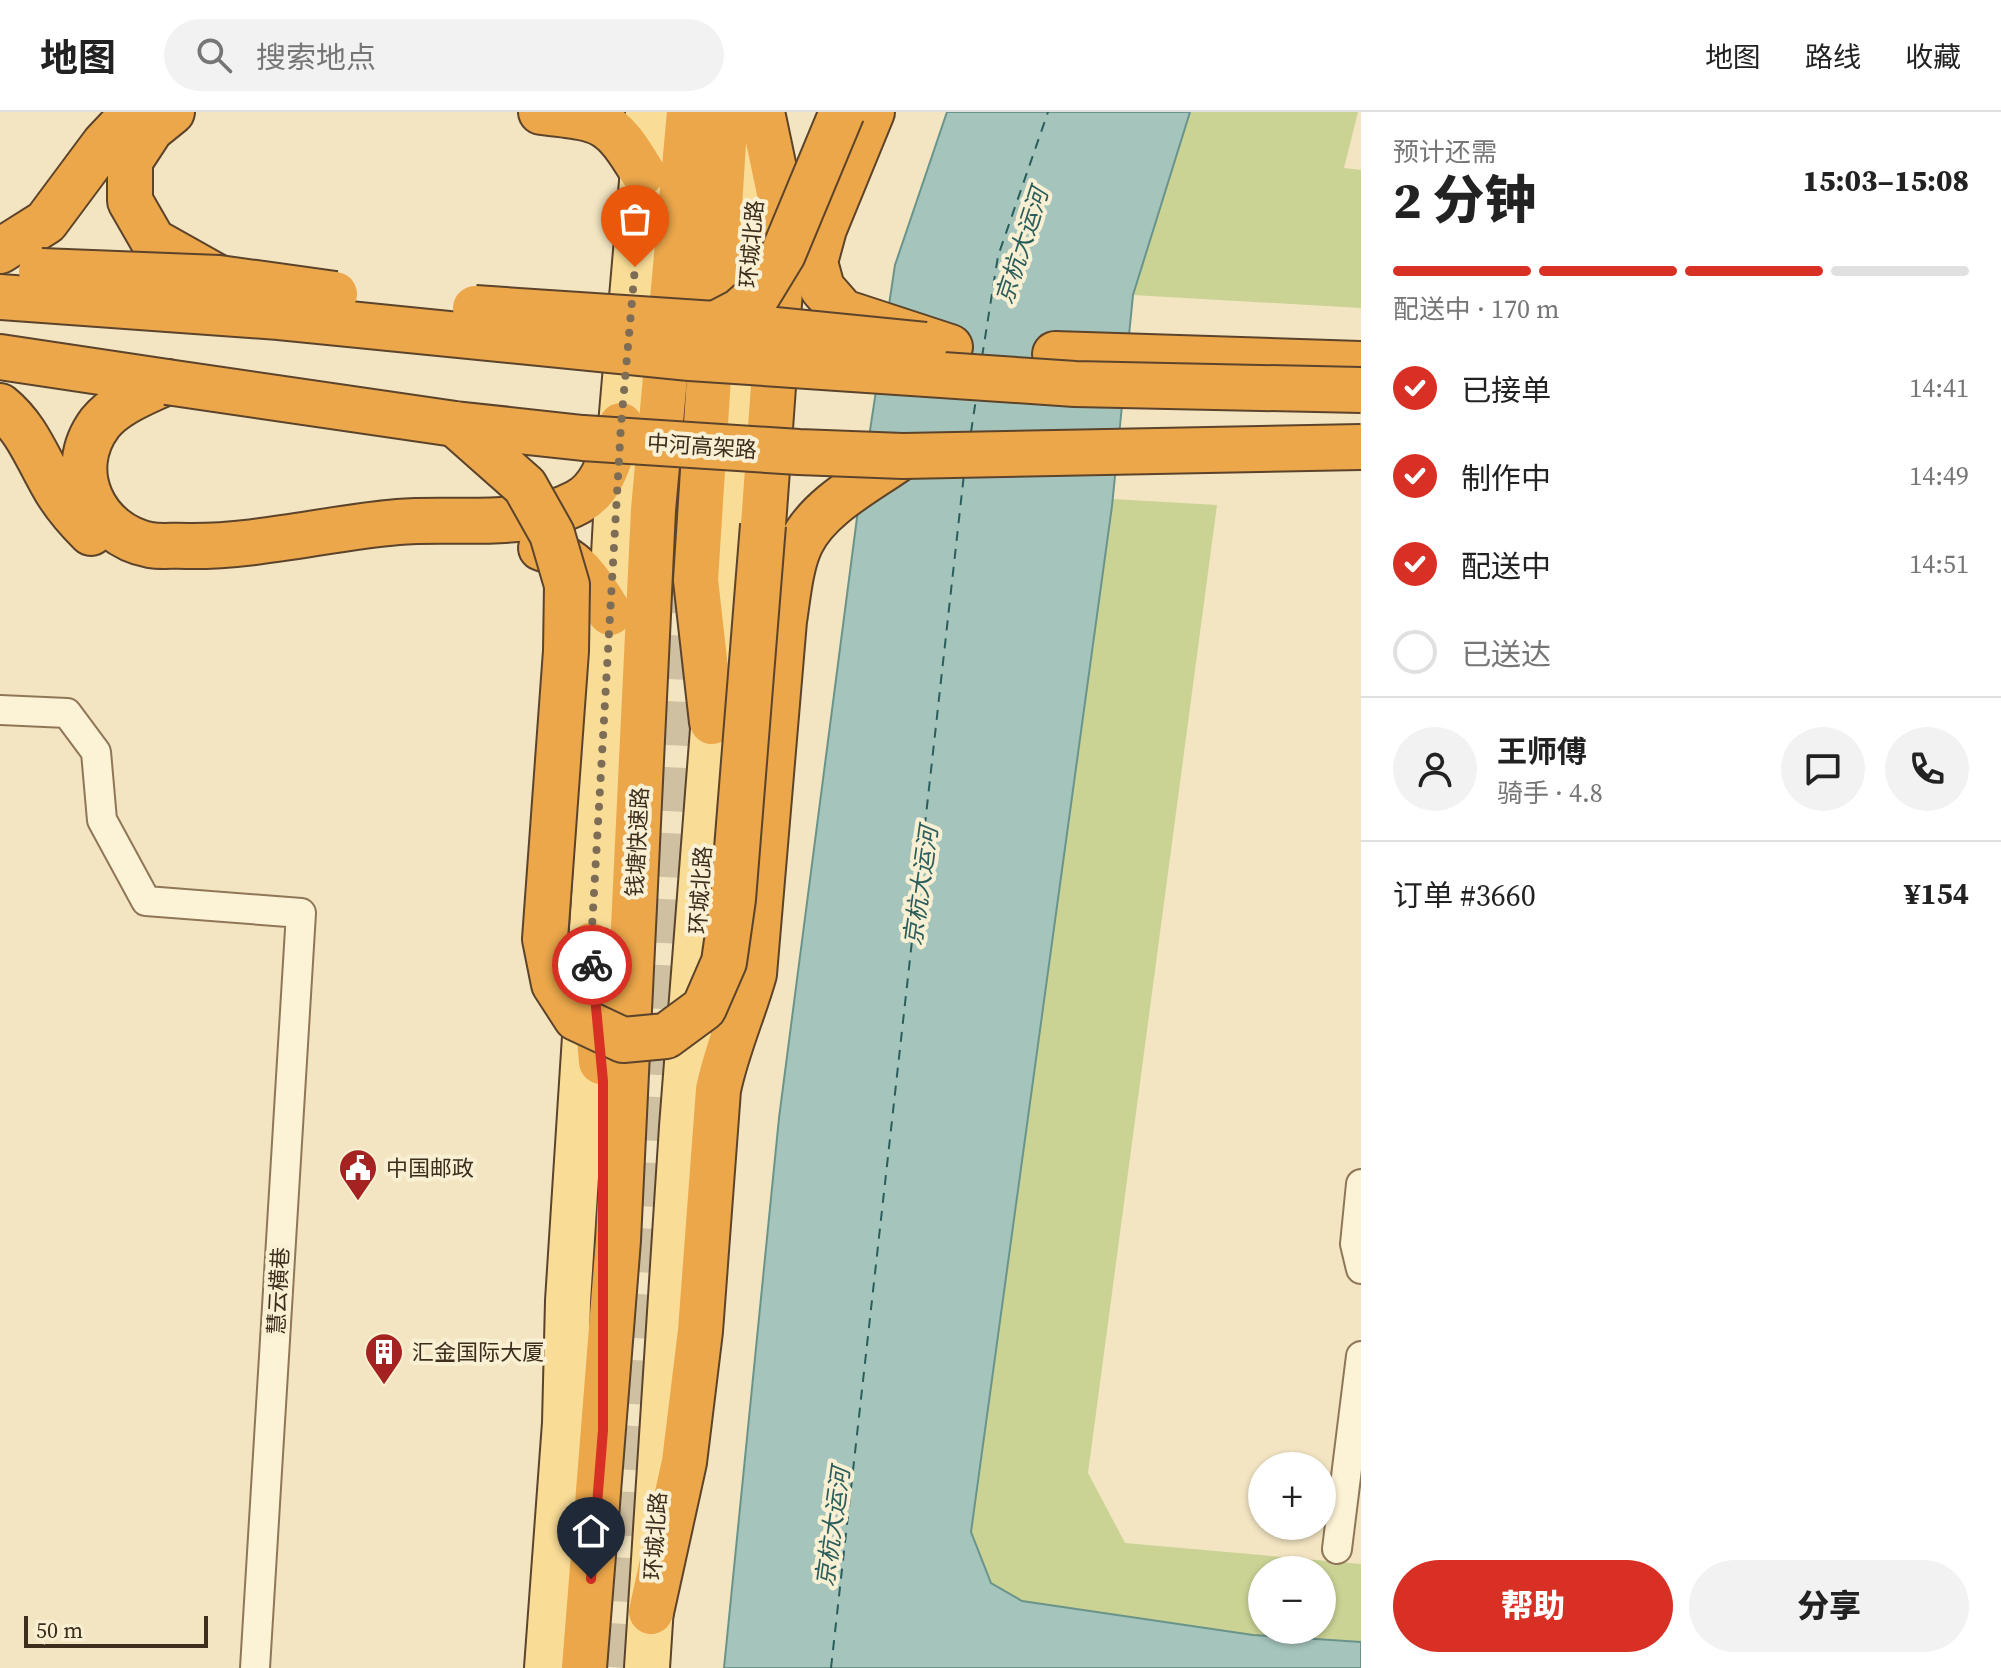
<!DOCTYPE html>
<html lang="zh">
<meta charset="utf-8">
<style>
body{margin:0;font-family:"Source Serif 4","Noto Sans SC",serif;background:#f2f2f2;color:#222;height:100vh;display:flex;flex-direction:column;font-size:30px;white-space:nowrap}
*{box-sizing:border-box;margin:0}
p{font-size:26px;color:#767676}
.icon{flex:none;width:44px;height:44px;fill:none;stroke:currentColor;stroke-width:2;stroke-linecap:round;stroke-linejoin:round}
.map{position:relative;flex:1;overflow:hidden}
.drawer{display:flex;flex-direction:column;background:#fff;width:640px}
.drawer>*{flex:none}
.buttons{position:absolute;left:1248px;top:1340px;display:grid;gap:16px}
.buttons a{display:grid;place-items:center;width:88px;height:88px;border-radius:50%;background:#fff;box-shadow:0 2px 6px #0004;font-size:40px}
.scale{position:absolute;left:24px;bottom:20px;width:184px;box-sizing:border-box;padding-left:8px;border:4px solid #3d2d1c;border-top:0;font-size:22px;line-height:28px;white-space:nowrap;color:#3d2d1c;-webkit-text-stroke:6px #f9efd2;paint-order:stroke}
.pin{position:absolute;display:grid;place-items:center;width:68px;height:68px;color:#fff;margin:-82px -34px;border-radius:50% 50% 50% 0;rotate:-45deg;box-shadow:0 0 8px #0007}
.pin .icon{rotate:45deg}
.courier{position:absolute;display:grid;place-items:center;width:80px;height:80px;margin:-40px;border:6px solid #d93025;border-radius:50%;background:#fff;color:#222;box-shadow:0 2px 10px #0007}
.headline em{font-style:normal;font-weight:800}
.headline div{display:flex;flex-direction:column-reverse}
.headline{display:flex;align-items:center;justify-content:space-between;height:136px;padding:0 32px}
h1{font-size:52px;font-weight:800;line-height:60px}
.bar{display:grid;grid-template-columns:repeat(4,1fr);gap:12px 8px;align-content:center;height:96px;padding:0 32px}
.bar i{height:10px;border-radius:6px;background:#e0e0e0}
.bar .on{background:#d93025}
.bar p{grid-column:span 4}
.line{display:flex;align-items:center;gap:20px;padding:0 32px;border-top:2px solid #e0e0e0}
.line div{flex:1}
.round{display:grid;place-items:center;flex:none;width:84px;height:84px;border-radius:42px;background:#f2f2f2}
ol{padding:0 32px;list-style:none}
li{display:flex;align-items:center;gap:24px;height:88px}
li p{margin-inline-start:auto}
li .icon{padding:8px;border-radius:50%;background:#d93025;color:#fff;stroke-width:4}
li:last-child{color:#767676}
li i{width:44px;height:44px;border:4px solid #e0e0e0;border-radius:50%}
.primary-button{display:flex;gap:16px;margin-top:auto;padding:16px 32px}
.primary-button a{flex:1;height:92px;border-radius:48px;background:#d93025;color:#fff;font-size:32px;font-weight:800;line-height:92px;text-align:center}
.primary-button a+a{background:#f2f2f2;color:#222}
header{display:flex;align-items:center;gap:48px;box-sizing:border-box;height:112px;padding:0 40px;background:#fff;border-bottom:2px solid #e0e0e0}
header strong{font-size:38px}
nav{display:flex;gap:44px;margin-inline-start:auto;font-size:28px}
.search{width:560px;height:72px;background:#f2f2f2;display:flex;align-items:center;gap:20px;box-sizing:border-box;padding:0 28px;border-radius:44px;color:#767676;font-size:30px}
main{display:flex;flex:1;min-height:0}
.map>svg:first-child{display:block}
.park{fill:#cad294;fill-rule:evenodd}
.water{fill:#a5c5bc;stroke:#6a948b;stroke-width:2}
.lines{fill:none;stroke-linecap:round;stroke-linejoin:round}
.ferry{stroke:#2a5e5c;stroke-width:2;stroke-dasharray:10 8;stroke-linecap:butt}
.highway-tunnel{stroke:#cfc0a1;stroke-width:44;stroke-dasharray:44 22;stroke-linecap:butt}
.street-casing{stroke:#8f7657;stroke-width:32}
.primary-casing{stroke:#5c432b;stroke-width:48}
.highway-casing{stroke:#5c432b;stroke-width:48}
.street{stroke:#fcf2d6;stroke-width:28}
.primary{stroke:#f9dc96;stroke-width:44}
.highway{stroke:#eba74a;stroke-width:44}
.highway-bridge-casing{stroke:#5c432b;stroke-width:48;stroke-linecap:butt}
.highway-bridge{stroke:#eba74a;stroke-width:44}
.done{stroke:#7d6d56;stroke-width:8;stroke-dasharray:0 14.4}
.route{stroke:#d93025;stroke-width:10}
.labels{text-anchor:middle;stroke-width:8;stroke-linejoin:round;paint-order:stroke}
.street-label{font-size:22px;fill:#3d2d1c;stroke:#f9efd2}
.poi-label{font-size:22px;fill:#3d2d1c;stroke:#f9efd2;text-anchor:start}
.water-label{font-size:24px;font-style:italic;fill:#2a5e5c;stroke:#f9efd2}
</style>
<header>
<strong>地图</strong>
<div class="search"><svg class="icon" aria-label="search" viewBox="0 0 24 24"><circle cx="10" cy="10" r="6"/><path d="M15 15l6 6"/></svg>搜索地点</div>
<nav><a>地图</a><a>路线</a><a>收藏</a></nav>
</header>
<main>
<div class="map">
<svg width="1361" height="1556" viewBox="0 0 1361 1556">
<rect width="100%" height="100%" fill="#f3e5c2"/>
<g class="park">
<polygon points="1190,0 1358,0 1344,56 1361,58 1361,196 1133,183"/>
<path d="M 1112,387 L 1217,393 L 1088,1361 L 1125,1431 L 1361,1452 L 1361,1530 L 1253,1523 L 1022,1489 L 991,1471 L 971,1420 ZM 1262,1458 L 1322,1458 L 1322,1518 L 1262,1518 Z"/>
</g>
<polygon class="water" points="947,0 1190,0 1133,183 1112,394 971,1420 991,1471 1022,1489 1253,1523 1361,1530 1361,1556 724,1556 779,1006 858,398 895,153"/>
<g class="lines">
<g class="ferry">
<polyline points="982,245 998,144 1048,0"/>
<polyline points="971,320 976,287"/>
<polyline points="831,1556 964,362"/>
</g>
<polyline class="highway-tunnel" points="625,1556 655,1080 685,480"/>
<g class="street-casing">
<g id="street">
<polyline points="0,598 67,601 96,640 102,708 146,789 301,801 255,1556"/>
<polyline points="1361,1072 1355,1132 1361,1157"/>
<polyline points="1337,1437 1361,1244"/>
</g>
</g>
<g class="primary-casing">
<g id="primary">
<polyline points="547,1556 565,1311 568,1189 604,629 621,313 648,0"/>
<polyline points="647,1556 682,1015 760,15"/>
</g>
</g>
<g class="highway-casing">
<g id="highway">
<polyline points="172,0 151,17 130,49 130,89 153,129 219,166"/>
<path d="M 541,0 C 603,7 610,6 643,61"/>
<polyline points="762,0 785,109 763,413"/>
<polyline points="872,0 824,117 815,150 822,176 843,200 950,235"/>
<polyline points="0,139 46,110 104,32 134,0"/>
<polyline points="1055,242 1361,252"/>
<polyline points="0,245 167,270"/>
<path d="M 167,270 C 144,281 116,291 100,311 C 64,359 94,422 150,433 C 162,435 175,433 187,434 C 258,435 328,416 398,410 C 455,405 527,418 578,390 C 606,375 611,341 621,313"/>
<path d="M 0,294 C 26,315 36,343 52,371 C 62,390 76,406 91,421"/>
<path d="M 541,436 C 578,447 590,470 610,501"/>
<polyline points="712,610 696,468 726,0"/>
<polyline points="591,833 601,950"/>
<path d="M 651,1500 L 684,1350 L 700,1219 L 718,978 C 726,938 743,901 754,862 L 784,509 C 788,484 790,454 801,431 C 819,393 870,368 903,344"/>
<polyline points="584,1556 618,1128 653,398 689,0"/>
</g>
</g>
<use href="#street" class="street"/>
<use href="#primary" class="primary"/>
<use href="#highway" class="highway"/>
<g class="highway-bridge-casing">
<g id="highway-bridge">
<polyline points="41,159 219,166 335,182"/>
<polyline points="0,185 279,205 690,246 1075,272 1361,278"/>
<polyline points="475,196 715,212 925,233"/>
<polyline points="715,212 740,199 758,183 783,142 842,0"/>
<polyline points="167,270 455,312 583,326 799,340 903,344 1361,335"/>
<polyline points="455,312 525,374 552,422 567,473 566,539 545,827 554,872 576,906 623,928 666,924 704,896 724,850 733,787 763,413"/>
</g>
</g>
<use href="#highway-bridge" class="highway-bridge"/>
</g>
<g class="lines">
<polyline class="done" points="592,853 591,833 621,313 635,155"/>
<polyline class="route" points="591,1467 603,1318 603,969 592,853"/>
</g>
<defs>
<g id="civic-pin" transform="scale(2)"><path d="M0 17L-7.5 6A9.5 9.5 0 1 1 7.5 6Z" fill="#a42220" stroke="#f9efd2"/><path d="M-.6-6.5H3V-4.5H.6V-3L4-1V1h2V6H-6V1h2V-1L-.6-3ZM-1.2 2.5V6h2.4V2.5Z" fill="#fff"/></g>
<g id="building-pin" transform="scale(2)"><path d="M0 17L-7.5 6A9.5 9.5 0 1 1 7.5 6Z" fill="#a42220" stroke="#f9efd2"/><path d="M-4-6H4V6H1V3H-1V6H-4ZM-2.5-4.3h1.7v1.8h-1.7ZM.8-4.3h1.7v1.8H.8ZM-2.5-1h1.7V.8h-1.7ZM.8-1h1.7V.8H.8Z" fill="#fff"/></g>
</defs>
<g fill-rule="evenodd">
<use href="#civic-pin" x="358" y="1056"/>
<use href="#building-pin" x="384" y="1240"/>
</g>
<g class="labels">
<g class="street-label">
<text transform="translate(751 132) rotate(-85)" y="8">环城北路</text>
<text transform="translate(702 334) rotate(4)" y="8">中河高架路</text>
<text transform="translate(637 730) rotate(-87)" y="8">钱塘快速路</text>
<text transform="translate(700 778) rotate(-86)" y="8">环城北路</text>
<text transform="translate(278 1179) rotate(-87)" y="8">慧云横巷</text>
<text transform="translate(655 1424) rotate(-86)" y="8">环城北路</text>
</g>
<g class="poi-label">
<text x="386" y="1064">中国邮政</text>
<text x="412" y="1248">汇金国际大厦</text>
</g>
<g class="water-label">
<text transform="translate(1022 134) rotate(-72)" y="8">京杭大运河</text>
<text transform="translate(921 774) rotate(-82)" y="8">京杭大运河</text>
<text transform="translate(833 1415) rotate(-82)" y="8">京杭大运河</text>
</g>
</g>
</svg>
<div class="buttons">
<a>+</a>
<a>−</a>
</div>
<div class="scale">50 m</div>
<div class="pin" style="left:635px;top:155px;background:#ea580c"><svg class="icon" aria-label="bag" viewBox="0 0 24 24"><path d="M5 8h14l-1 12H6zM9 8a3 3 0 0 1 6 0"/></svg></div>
<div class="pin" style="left:591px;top:1467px;background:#1f2937"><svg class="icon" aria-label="home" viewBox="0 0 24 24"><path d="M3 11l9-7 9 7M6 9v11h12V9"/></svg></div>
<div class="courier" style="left:592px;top:853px"><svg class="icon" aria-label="bike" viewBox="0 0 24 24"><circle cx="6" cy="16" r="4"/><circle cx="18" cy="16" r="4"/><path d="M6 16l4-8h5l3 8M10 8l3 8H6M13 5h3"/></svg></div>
</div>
<section class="drawer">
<div class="headline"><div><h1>2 分钟</h1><p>预计还需</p></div><em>15:03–15:08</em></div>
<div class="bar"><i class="on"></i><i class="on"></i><i class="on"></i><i></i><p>配送中 · 170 m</p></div>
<ol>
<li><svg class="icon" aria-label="check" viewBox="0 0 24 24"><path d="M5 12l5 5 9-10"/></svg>已接单<p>14:41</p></li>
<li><svg class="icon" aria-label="check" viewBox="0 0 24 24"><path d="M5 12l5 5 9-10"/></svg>制作中<p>14:49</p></li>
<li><svg class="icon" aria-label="check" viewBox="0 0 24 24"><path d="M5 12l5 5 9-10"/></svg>配送中<p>14:51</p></li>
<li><i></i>已送达</li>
</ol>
<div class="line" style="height:144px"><a class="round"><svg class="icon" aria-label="person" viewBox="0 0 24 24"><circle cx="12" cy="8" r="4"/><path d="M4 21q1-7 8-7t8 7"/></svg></a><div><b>王师傅</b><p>骑手 · 4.8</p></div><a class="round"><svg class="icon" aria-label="chat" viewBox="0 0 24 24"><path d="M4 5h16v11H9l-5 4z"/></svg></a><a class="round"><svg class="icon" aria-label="phone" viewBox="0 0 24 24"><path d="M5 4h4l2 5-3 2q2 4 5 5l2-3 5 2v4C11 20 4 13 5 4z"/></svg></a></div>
<div class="line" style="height:104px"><div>订单 #3660</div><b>¥154</b></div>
<div class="primary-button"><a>帮助</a><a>分享</a></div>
</section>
</main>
